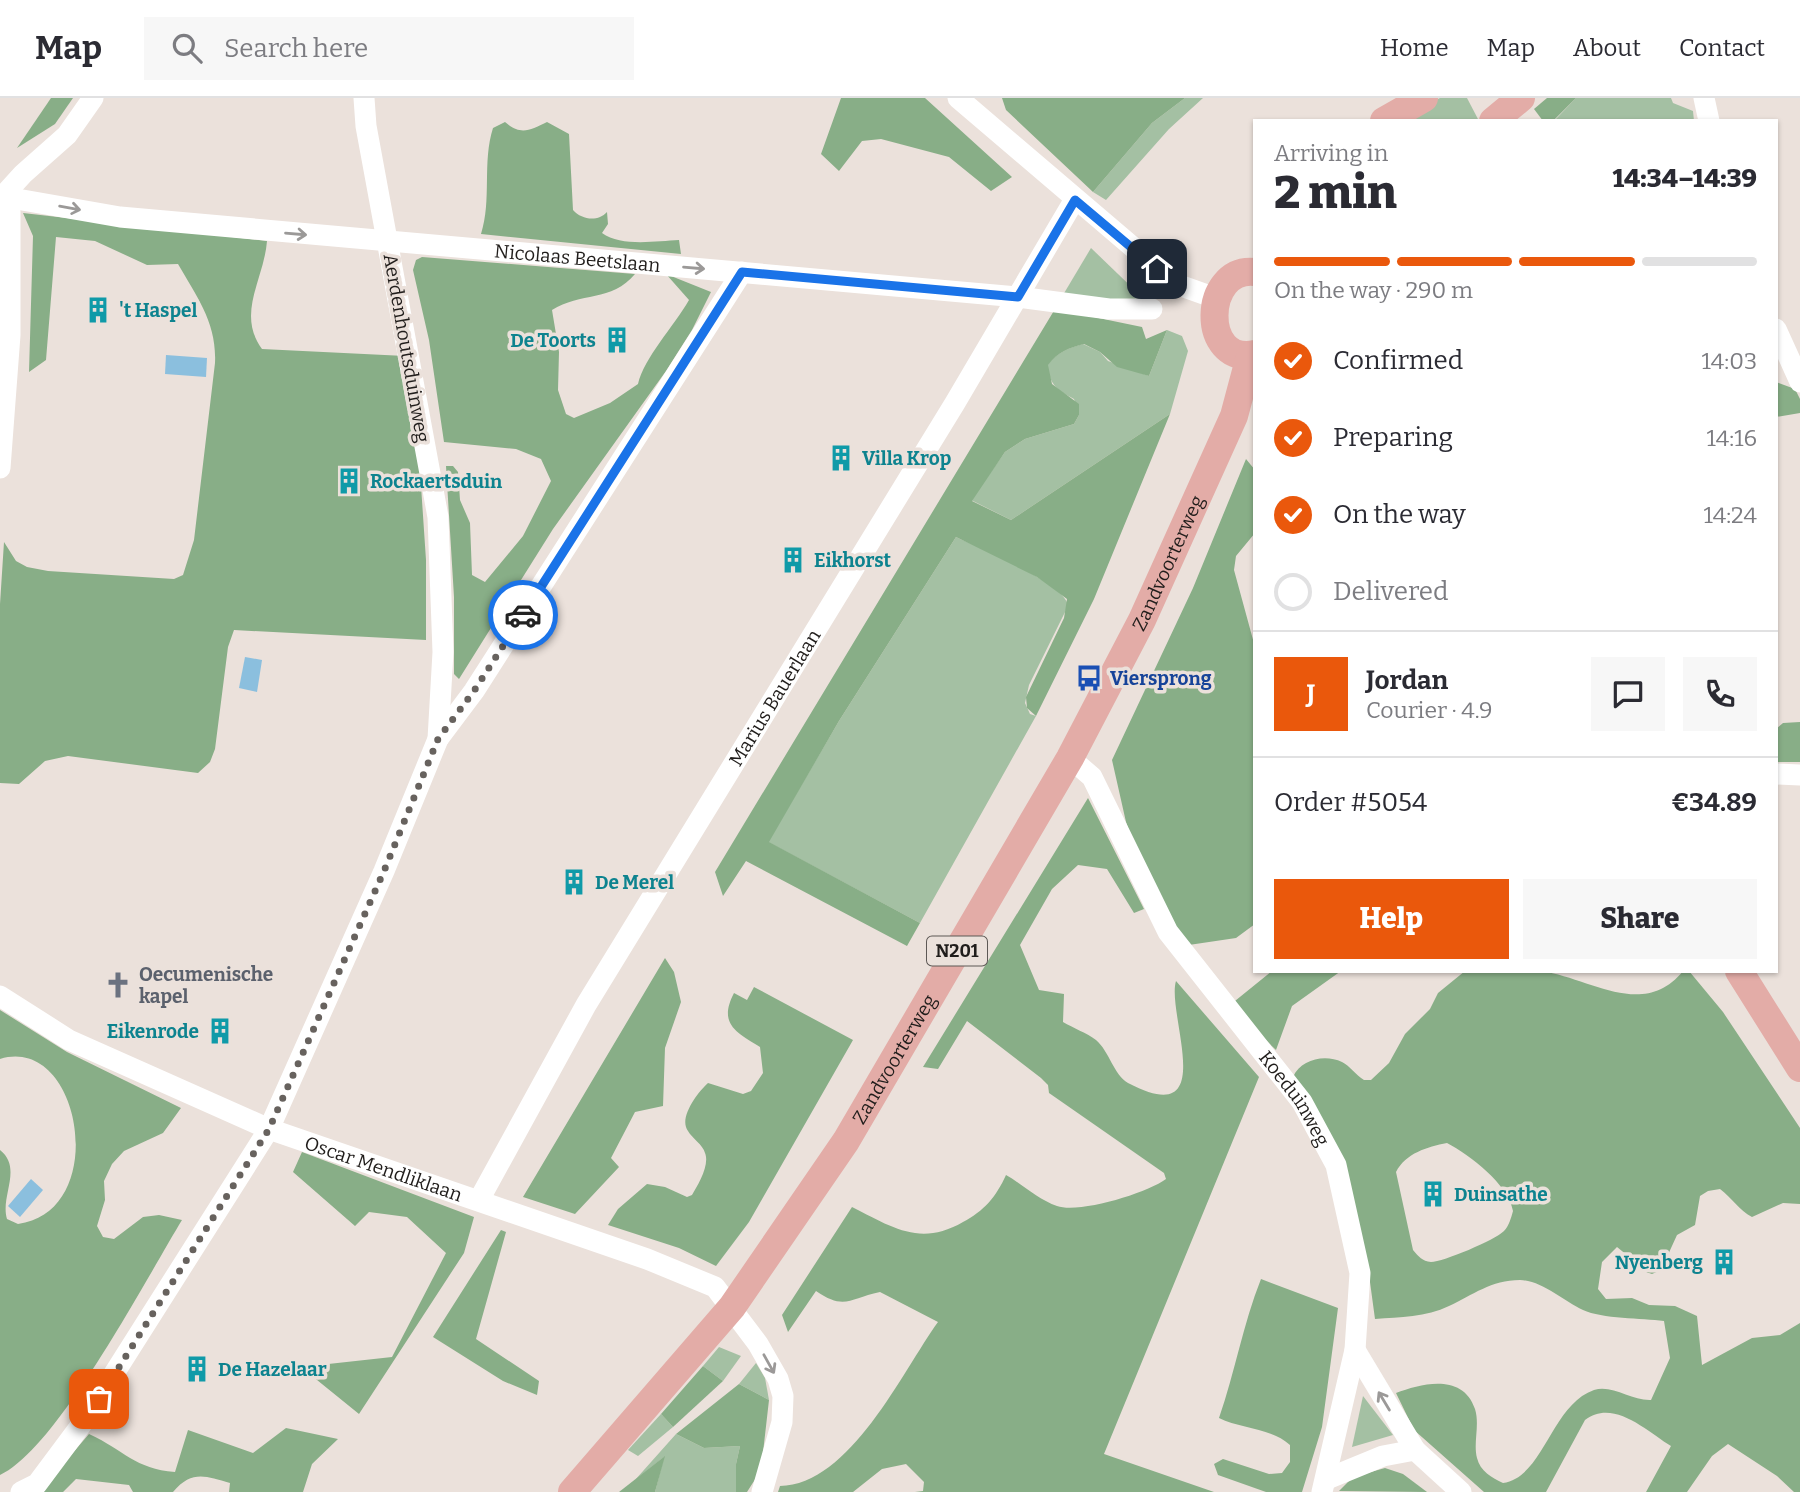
<!DOCTYPE html>
<meta charset="utf-8">
<style>
body{margin:0;font-family:Bitter,serif;background:#f7f7f7;color:#2b2b33;height:100vh;display:flex;flex-direction:column;font-size:26px;white-space:nowrap}
*{box-sizing:border-box;margin:0}
p{font-size:23px;color:#7c7c81}
.icon{flex:none;width:38px;height:38px;fill:none;stroke:currentColor;stroke-width:2;stroke-linecap:round;stroke-linejoin:round}
.map{position:relative;flex:1;overflow:hidden}
.side{position:absolute;left:1253px;top:21px;width:525px;height:854px;display:flex;flex-direction:column;background:#fff;border-radius:0px;box-shadow:0 2px 5px #0004}
.side>*{flex:none}
.pin{position:absolute;display:grid;place-items:center;width:60px;height:60px;color:#fff;margin:-30px;border-radius:14px;box-shadow:0 4px 10px #0006}
.courier{position:absolute;display:grid;place-items:center;width:70px;height:70px;margin:-35px;border:5px solid #1a73e8;border-radius:50%;background:#fff;color:#222;box-shadow:0 2px 9px #0007}
.headline em{font-style:normal;font-weight:800}
.headline div{display:flex;flex-direction:column-reverse}
.headline{display:flex;align-items:center;justify-content:space-between;height:119px;padding:0 21px}
h1{font-size:46px;font-weight:800;line-height:52px}
.bar{display:grid;grid-template-columns:repeat(4,1fr);gap:10px 7px;align-content:center;height:84px;padding:0 21px}
.bar i{height:9px;border-radius:5px;background:#e1e1e2}
.bar .active{background:#ea580c}
.bar p{grid-column:span 4}
.line{display:flex;align-items:center;gap:18px;padding:0 21px;border-top:2px solid #e1e1e2}
.line div{flex:1}
.round{display:grid;place-items:center;flex:none;width:74px;height:74px;border-radius:0px;background:#f7f7f7}
ol{padding:0 21px;list-style:none}
li{display:flex;align-items:center;gap:21px;height:77px}
li p{margin-inline-start:auto}
li .icon{padding:7px;border-radius:50%;background:#ea580c;color:#fff;stroke-width:4}
li:last-child{color:#7c7c81}
li i{width:38px;height:38px;border:4px solid #e1e1e2;border-radius:50%}
.button{display:flex;gap:14px;margin-top:auto;padding:14px 21px}
.button a{flex:1;height:80px;border-radius:0px;background:#ea580c;color:#fff;font-size:28px;font-weight:800;line-height:80px;text-align:center}
.button a+a{background:#f7f7f7;color:#2b2b33}
header{display:flex;align-items:center;gap:42px;box-sizing:border-box;height:98px;padding:0 35px;background:#fff;border-bottom:2px solid #e1e1e2}
header strong{font-size:33px}
nav{display:flex;gap:38px;margin-inline-start:auto;font-size:24px}
.search{width:490px;height:63px;background:#f7f7f7;display:flex;align-items:center;gap:18px;box-sizing:border-box;padding:0 24px;border-radius:0px;color:#7c7c81;font-size:26px}
.map>svg:first-child{display:block}
.green{fill:#a4c0a3}
.forest{fill:#88ae87;fill-rule:evenodd}
.water{fill:#8bbfde}
.lines{fill:none;stroke-linecap:round;stroke-linejoin:round}
.minor{stroke:#fff;stroke-width:21}
.major{stroke:#e3aca7;stroke-width:28}
.oneway{stroke:#9b9998}
.done{stroke:#67625e;stroke-width:7;stroke-dasharray:0 12.6}
.route{stroke:#1a73e8;stroke-width:9}
.labels{text-anchor:middle;stroke-width:7;stroke-linejoin:round;paint-order:stroke}
.shield{fill:#ebe1db;stroke:#5d5855;stroke-width:2}
.shield-label{font-size:18px;font-weight:bold;fill:#201d1b}
.street-label{font-size:19px;fill:#201d1b;stroke:#ebe1db}
.culture-label{font-size:19px;font-weight:bold;fill:#0d838f;stroke:#ebe1db;text-anchor:start}
.transit-label{font-size:19px;font-weight:bold;fill:#164399;stroke:#ebe1db;text-anchor:start}
.worship-label{font-size:19px;font-weight:bold;fill:#5b616d;stroke:#ebe1db;text-anchor:start}
</style>
<header>
<strong>Map</strong>
<div class="search"><svg class="icon" aria-label="search" viewBox="0 0 24 24"><circle cx="10" cy="10" r="6"/><path d="M15 15l6 6"/></svg>Search here</div>
<nav><a>Home</a><a>Map</a><a>About</a><a>Contact</a></nav>
</header>
<div class="map">
<svg width="1800" height="1394" viewBox="0 0 1800 1394">
<rect width="100%" height="100%" fill="#ebe1db"/>
<g class="green">
<polygon points="1185,0 1203,0 1169,31 1106,102 1093,94 1152,25"/>
<polygon points="1440,0 1467,0 1479,23 1394,23"/>
<polygon points="1576,0 1671,0 1673,5 1693,13 1694,23 1554,23"/>
<polygon points="1091,150 1145,202 1060,202"/>
<path d="M 1167,232 L 1182,238 L 1188,253 L 1170,316 L 1011,422 L 971,402 L 1005,354 L 1025,341 L 1074,326 L 1079,317 L 1074,301 C 1057,292 1050,287 1047,267 C 1058,254 1068,250 1083,246 L 1100,254 L 1108,263 L 1149,278 Z"/>
<path d="M 956,439 C 977,449 1067,486 1068,508 L 1029,587 L 1025,605 L 1030,616 L 1036,618 L 920,825 L 768,744 L 839,623 Z"/>
<polygon points="719,1249 741,1258 723,1283 703,1268"/>
<polygon points="756,1265 765,1280 769,1302 739,1286"/>
<polygon points="1363,1298 1393,1337 1352,1349"/>
<polygon points="661,1316 673,1329 638,1358 628,1352"/>
<polygon points="676,1336 704,1350 740,1348 736,1366 736,1394 655,1394 664,1359 635,1382"/>
</g>
<g class="forest">
<polygon points="51,0 73,0 55,26 17,50"/>
<polygon points="841,0 925,0 1012,79 991,93 949,59 881,41 862,43 839,73 821,56"/>
<polygon points="1002,0 1185,0 1152,25 1093,94 1006,12"/>
<polygon points="1547,0 1576,0 1554,22 1543,23 1534,11"/>
<path d="M 505,24 C 521,38 530,32 547,24 L 569,36 L 573,112 C 582,122 598,124 607,114 L 608,126 L 602,135 C 621,149 656,143 679,142 L 681,156 L 481,136 C 492,102 482,64 493,30 Z"/>
<path d="M 23,115 L 267,143 C 264,182 236,215 262,251 L 405,258 L 420,373 L 426,462 L 426,542 L 234,532 L 228,549 L 215,651 L 210,664 L 198,675 L 68,658 L 45,663 L 19,686 L 0,685 L 0,506 L 4,444 L 16,463 L 27,469 L 48,473 L 174,481 L 183,477 L 194,442 L 215,265 C 217,225 197,199 178,166 L 147,167 L 95,143 L 56,139 L 46,262 L 29,274 L 33,138 Z"/>
<path d="M 422,159 L 635,176 C 612,204 580,194 552,212 L 559,254 L 558,292 L 566,316 L 574,320 L 610,305 L 638,286 C 644,260 674,228 689,202 L 666,176 L 711,194 L 692,232 L 666,273 L 553,431 L 459,581 L 454,576 L 454,499 L 446,368 L 453,368 L 458,374 L 460,402 L 470,425 L 472,477 L 485,484 L 523,438 L 551,383 L 541,361 L 516,351 L 444,344 L 429,242 L 413,172 L 416,162 Z"/>
<path d="M 1055,211 L 1142,229 L 1146,241 L 1167,232 L 1149,278 L 1117,269 L 1100,254 L 1084,246 C 1068,250 1058,254 1048,267 L 1052,286 L 1079,306 L 1079,317 L 1074,326 L 1025,341 L 1005,354 L 972,403 L 1011,422 L 1170,316 L 1094,501 L 1036,618 L 1027,610 L 1026,599 L 1064,520 L 1067,501 L 1037,479 L 956,439 L 839,623 L 769,744 L 920,825 L 907,848 L 746,763 L 723,798 L 715,774 Z"/>
<polygon points="1776,284 1795,291 1800,301 1800,315 1776,319"/>
<polygon points="1246,361 1255,372 1255,435 1236,458 1234,472 1255,549 1255,826 1236,840 1182,848 1145,780 1126,724 1112,662 1193,490"/>
<polygon points="1800,624 1800,664 1776,664 1776,631 1783,625"/>
<path d="M 1088,700 L 1144,811 L 1134,815 L 1107,771 L 1078,767 L 1052,791 L 1020,847 L 1039,892 L 1064,896 L 1063,924 C 1073,930 1087,935 1096,942 C 1109,953 1114,977 1128,985 C 1221,1034 1166,916 1176,883 L 1259,979 L 1104,1356 L 1214,1394 L 915,1394 L 923,1393 L 924,1384 L 906,1366 L 882,1371 L 853,1394 L 778,1394 L 780,1388 C 850,1387 902,1274 938,1224 L 880,1194 C 850,1200 845,1213 816,1193 L 788,1234 L 782,1217 L 852,1109 C 892,1129 920,1149 963,1124 C 984,1113 996,1099 1006,1077 C 1022,1086 1039,1102 1057,1108 C 1079,1116 1147,1095 1166,1081 L 1164,1075 L 1049,995 L 1048,987 L 1041,980 L 967,923 L 938,971 L 923,969 Z"/>
<polygon points="665,860 674,874 681,904 665,950 663,1008 635,1014 611,1060 619,1069 575,1116 523,1099"/>
<polygon points="1272,873 1341,873 1292,908 1276,952 1230,907"/>
<path d="M 1465,873 C 1491,873 1522,869 1547,874 C 1594,883 1645,920 1683,873 L 1689,873 L 1723,914 L 1800,1030 L 1800,1106 L 1783,1105 L 1752,1119 C 1739,1112 1732,1100 1720,1091 L 1708,1093 L 1700,1098 L 1695,1127 L 1677,1137 L 1661,1172 L 1652,1176 L 1637,1171 L 1633,1162 L 1617,1149 L 1602,1164 L 1598,1191 L 1606,1201 L 1632,1200 L 1649,1207 L 1675,1208 L 1697,1218 L 1702,1267 L 1752,1240 L 1780,1237 L 1800,1225 L 1800,1394 L 1794,1394 L 1777,1378 L 1728,1346 L 1712,1358 L 1687,1394 L 1646,1394 L 1671,1348 C 1647,1333 1613,1300 1585,1322 L 1546,1394 L 1484,1394 L 1414,1332 L 1396,1295 C 1422,1285 1463,1275 1475,1311 C 1480,1327 1473,1345 1477,1360 C 1480,1373 1492,1380 1503,1385 C 1544,1379 1551,1307 1594,1292 C 1612,1286 1632,1303 1651,1302 L 1670,1260 L 1664,1223 C 1642,1220 1602,1221 1583,1212 C 1563,1203 1543,1183 1520,1182 C 1491,1182 1473,1197 1449,1208 C 1426,1219 1400,1219 1375,1221 L 1367,1162 L 1293,979 C 1301,961 1325,956 1342,964 C 1350,968 1356,977 1364,982 L 1371,982 L 1389,965 L 1405,936 L 1430,911 L 1438,895 ZM 1447,1045 C 1470,1057 1508,1086 1513,1113 C 1511,1120 1509,1128 1504,1133 C 1495,1142 1443,1164 1431,1164 C 1422,1163 1419,1159 1413,1152 L 1396,1074 C 1406,1055 1427,1049 1447,1045 Z"/>
<path d="M 754,889 L 853,942 L 749,1124 L 716,1168 L 679,1150 L 608,1127 L 618,1111 L 647,1086 L 665,1089 L 687,1099 L 692,1097 C 698,1087 710,1067 705,1055 C 703,1047 692,1040 688,1033 C 678,1020 698,994 708,985 L 743,996 L 751,993 L 763,975 L 760,949 C 736,934 718,926 734,895 L 747,902 Z"/>
<path d="M 0,912 L 67,954 L 181,1010 L 163,1035 L 124,1053 L 112,1066 L 104,1083 L 105,1102 L 97,1128 L 103,1139 L 114,1141 L 143,1119 L 159,1117 L 182,1122 C 146,1181 57,1351 0,1377 L 0,1052 C 23,1070 0,1098 7,1121 L 18,1126 C 111,1114 82,936 0,961 Z"/>
<polygon points="302,1054 474,1119 464,1155 359,1316 301,1269 392,1259 446,1155 407,1119 369,1114 355,1128 293,1074"/>
<polygon points="501,1132 506,1134 476,1241 539,1283 537,1297 503,1283 433,1239"/>
<path d="M 1261,1181 L 1338,1210 L 1322,1329 L 1302,1394 L 1266,1394 L 1218,1377 L 1214,1366 L 1223,1361 L 1269,1376 L 1282,1375 L 1290,1364 L 1290,1347 C 1272,1330 1241,1331 1219,1320 C 1235,1274 1243,1226 1261,1181 Z"/>
<polygon points="703,1268 723,1283 673,1329 661,1316"/>
<polygon points="739,1286 769,1302 761,1372 747,1394 736,1394 736,1366 740,1348 704,1350 676,1336"/>
<path d="M 286,1330 L 338,1341 L 312,1366 L 303,1394 L 229,1394 L 230,1385 C 205,1378 192,1372 173,1394 L 133,1394 L 129,1387 L 76,1381 L 63,1394 L 39,1394 L 89,1336 C 124,1352 135,1371 175,1374 L 188,1332 L 253,1355 Z"/>
<polygon points="665,1358 655,1394 619,1394"/>
<polygon points="1385,1370 1403,1376 1427,1394 1339,1393 1353,1379"/>
</g>
<g class="water">
<polygon points="166,257 207,260 206,279 165,276"/>
<polygon points="245,559 262,562 257,594 239,590"/>
<polygon points="31,1081 43,1092 20,1119 8,1108"/>
</g>
<g class="lines">
<g class="minor">
<polyline points="958,0 1176,186 1218,201"/>
<polyline points="1704,0 1709,23"/>
<path id="s1" d="M 0,98 L 120,119 L 1018,199 L 1109,211 L 1152,211"/>
<polyline points="1776,231 1800,284"/>
<polyline points="0,370 10,237 10,114 3,98 23,76 67,37 93,0"/>
<polyline points="438,641 474,593 742,174"/>
<path id="s2" d="M 1070,660 L 1092,679 L 1168,834 L 1302,1004 L 1336,1067 L 1360,1175 L 1355,1252 L 1322,1394"/>
<polyline points="1776,676 1800,677"/>
<path id="s3" d="M 0,898 L 69,942 L 269,1031 L 647,1161 L 715,1189 L 758,1246 L 778,1281 L 783,1298 L 782,1324 L 762,1394"/>
<path id="s4" d="M 479,1102 L 586,907 L 955,305 L 1075,101"/>
<polyline points="1355,1252 1415,1352 1461,1394"/>
<polyline points="1327,1381 1383,1358 1415,1352"/>
<polyline points="21,1394 37,1386 84,1323 269,1031 384,773 438,641 443,554 438,419 366,28 364,0"/>
</g>
<g class="major">
<polyline points="1384,23 1424,0"/>
<polyline points="1493,23 1521,0"/>
<path d="M 1255,174 C 1202,168 1200,268 1255,256"/>
<polyline points="1739,873 1800,970"/>
<path id="s5" d="M 572,1394 L 732,1209 L 846,1043 L 1070,660 L 1142,522 L 1234,318 L 1250,258"/>
</g>
</g>
<defs><path id="oneway-shaft" d="M-6 0H5M1.5-3L5.5 0L1.5 3" fill="none" stroke-width="1.6" stroke-linecap="round" stroke-linejoin="round" transform="scale(1.75)"/></defs>
<g class="oneway">
<use href="#oneway-shaft" transform="translate(70 110) rotate(10)"/>
<use href="#oneway-shaft" transform="translate(296 136) rotate(5)"/>
<use href="#oneway-shaft" transform="translate(694 170) rotate(5)"/>
<use href="#oneway-shaft" transform="translate(769 1266) rotate(61)"/>
<use href="#oneway-shaft" transform="translate(1384 1303) rotate(-121)"/>
</g>
<g class="lines">
<polyline class="done" points="99,1301 269,1031 384,773 438,641 474,593 523,517"/>
<polyline class="route" points="523,517 742,174 1018,199 1075,102 1157,171"/>
</g>
<defs>
<g id="building-bare" transform="scale(2.1)"><path d="M-4-6H4V6H1V3H-1V6H-4ZM-2.5-4.3h1.7v1.8h-1.7ZM.8-4.3h1.7v1.8H.8ZM-2.5-1h1.7V.8h-1.7ZM.8-1h1.7V.8H.8Z" fill="#0f9aa8" stroke="#ebe1db" stroke-width="2.5" paint-order="stroke"/></g>
<g id="bus-bare" transform="scale(2.1)"><path d="M-5-6H5V4H4V6H2V4H-2V6H-4V4H-5ZM-3.5-4V0h7V-4ZM-3.5 1.2v1.5H-2V1.2ZM2 1.2v1.5H3.5V1.2Z" fill="#1a4fb4" stroke="#ebe1db" stroke-width="2.5" paint-order="stroke"/></g>
<g id="church-bare" transform="scale(2.1)"><path d="M-1.2-6h2.4v3.5h3.3v2.4h-3.3V6h-2.4V-.1h-3.3v-2.4h3.3Z" fill="#6b7280" stroke="#ebe1db" stroke-width="2.5" paint-order="stroke"/></g>
</defs>
<g fill-rule="evenodd">
<use href="#building-bare" x="98" y="212"/>
<use href="#building-bare" x="617" y="242"/>
<use href="#building-bare" x="841" y="360"/>
<use href="#building-bare" x="349" y="383"/>
<use href="#building-bare" x="793" y="462"/>
<use href="#bus-bare" x="1089" y="580"/>
<use href="#building-bare" x="574" y="784"/>
<use href="#church-bare" x="118" y="887"/>
<use href="#building-bare" x="220" y="933"/>
<use href="#building-bare" x="1433" y="1096"/>
<use href="#building-bare" x="1724" y="1164"/>
<use href="#building-bare" x="197" y="1271"/>
</g>
<g class="labels">
<rect class="shield" x="927" y="838.5" width="60" height="29" rx="5"/>
<g class="shield-label">
<text x="957" y="859">N201</text>
</g>
<g class="street-label">
<text dy="7" stroke="none"><textPath href="#s1" startOffset="581">Nicolaas Beetslaan</textPath></text>
<text transform="translate(407 250) rotate(80)" y="7">Aerdenhoutsduinweg</text>
<text dy="7" stroke="none"><textPath href="#s5" startOffset="1108">Zandvoorterweg</textPath></text>
<text dy="7" stroke="none"><textPath href="#s4" startOffset="583">Marius Bauerlaan</textPath></text>
<text dy="7" stroke="none"><textPath href="#s5" startOffset="541">Zandvoorterweg</textPath></text>
<text dy="7" stroke="none"><textPath href="#s2" startOffset="411">Koeduinweg</textPath></text>
<text dy="7" stroke="none"><textPath href="#s3" startOffset="422">Oscar Mendliklaan</textPath></text>
</g>
<g class="culture-label">
<text x="119" y="219">'t Haspel</text>
<text x="596" y="249" text-anchor="end">De Toorts</text>
<text x="862" y="367">Villa Krop</text>
<text x="370" y="390">Rockaertsduin</text>
<text x="814" y="469">Eikhorst</text>
<text x="595" y="791">De Merel</text>
<text x="199" y="940" text-anchor="end">Eikenrode</text>
<text x="1454" y="1103">Duinsathe</text>
<text x="1703" y="1171" text-anchor="end">Nyenberg</text>
<text x="218" y="1278">De Hazelaar</text>
</g>
<g class="transit-label">
<text x="1110" y="587">Viersprong</text>
</g>
<g class="worship-label">
<text x="139" y="883">Oecumenische<tspan x="139" dy="22">kapel</tspan></text>
</g>
</g>
</svg>
<div class="pin" style="left:99px;top:1301px;background:#ea580c"><svg class="icon" aria-label="bag" viewBox="0 0 24 24"><path d="M5 8h14l-1 12H6zM9 8a3 3 0 0 1 6 0"/></svg></div>
<div class="pin" style="left:1157px;top:171px;background:#1f2937"><svg class="icon" aria-label="home" viewBox="0 0 24 24"><path d="M3 11l9-7 9 7M6 9v11h12V9"/></svg></div>
<div class="courier" style="left:523px;top:517px"><svg class="icon" aria-label="car" viewBox="0 0 24 24"><path d="M5 17H2v-5l4-1 3-4h7l3 4 3 1v5h-3M9 17h6M6 11h13"/><circle cx="7" cy="17" r="2"/><circle cx="17" cy="17" r="2"/></svg></div>
<section class="side">
<div class="headline"><div><h1>2 min</h1><p>Arriving in</p></div><em>14:34–14:39</em></div>
<div class="bar"><i class="active"></i><i class="active"></i><i class="active"></i><i></i><p>On the way · 290 m</p></div>
<ol>
<li><svg class="icon" aria-label="check" viewBox="0 0 24 24"><path d="M5 12l5 5 9-10"/></svg>Confirmed<p>14:03</p></li>
<li><svg class="icon" aria-label="check" viewBox="0 0 24 24"><path d="M5 12l5 5 9-10"/></svg>Preparing<p>14:16</p></li>
<li><svg class="icon" aria-label="check" viewBox="0 0 24 24"><path d="M5 12l5 5 9-10"/></svg>On the way<p>14:24</p></li>
<li><i></i>Delivered</li>
</ol>
<div class="line" style="height:126px"><b class="round" style="background:#ea580c;color:#fff">J</b><div><b>Jordan</b><p>Courier · 4.9</p></div><a class="round"><svg class="icon" aria-label="chat" viewBox="0 0 24 24"><path d="M4 5h16v11H9l-5 4z"/></svg></a><a class="round"><svg class="icon" aria-label="phone" viewBox="0 0 24 24"><path d="M5 4h4l2 5-3 2q2 4 5 5l2-3 5 2v4C11 20 4 13 5 4z"/></svg></a></div>
<div class="line" style="height:91px"><div>Order #5054</div><b>€34.89</b></div>
<div class="button"><a>Help</a><a>Share</a></div>
</section>
</div>
